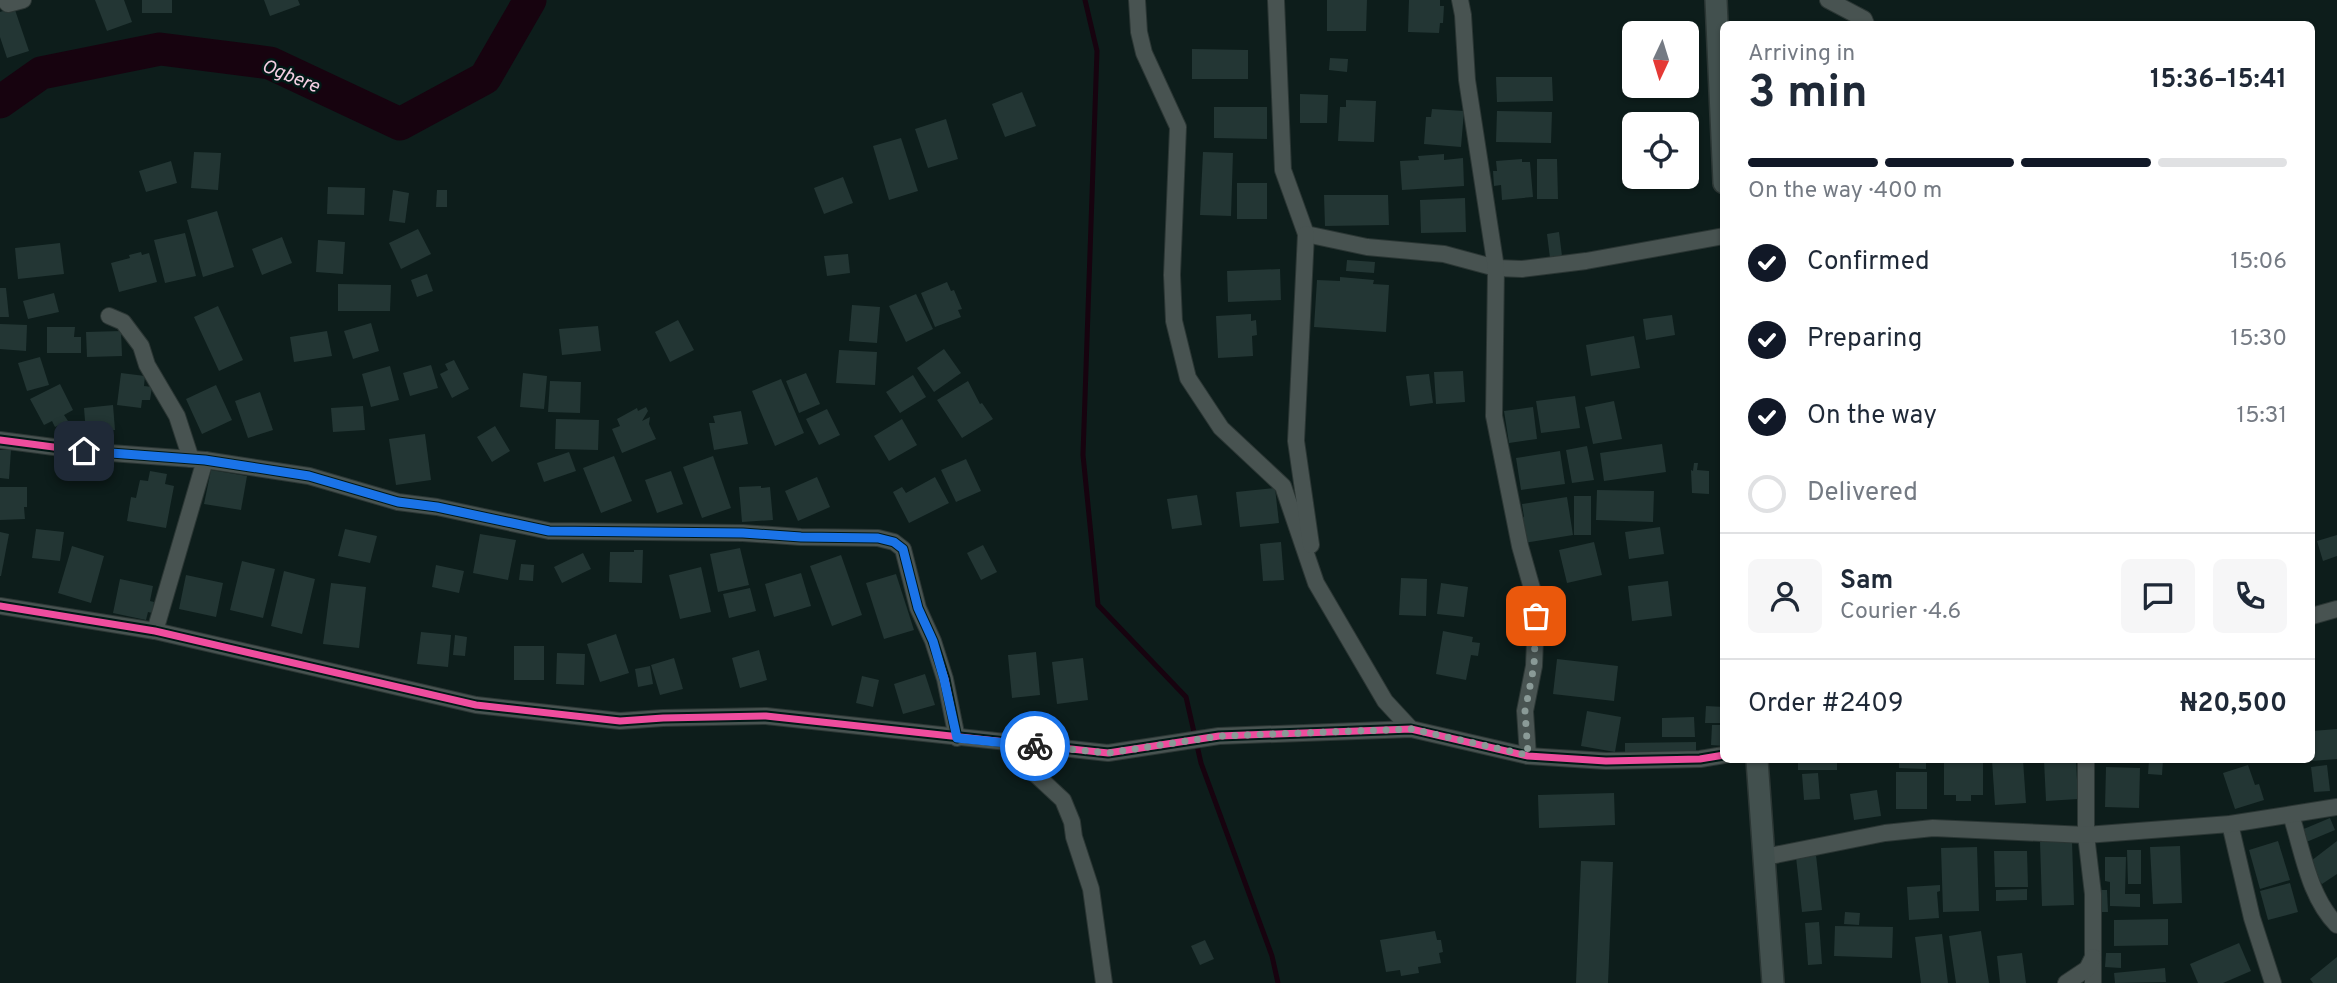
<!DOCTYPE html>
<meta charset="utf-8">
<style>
body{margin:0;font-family:Overpass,sans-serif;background:#f6f6f7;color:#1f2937;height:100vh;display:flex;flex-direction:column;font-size:26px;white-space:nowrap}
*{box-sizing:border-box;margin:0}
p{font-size:23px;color:#747a83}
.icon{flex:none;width:38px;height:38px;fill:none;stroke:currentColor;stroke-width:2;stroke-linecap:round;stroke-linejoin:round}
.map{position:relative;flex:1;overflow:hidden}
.panel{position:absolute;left:1720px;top:21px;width:595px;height:742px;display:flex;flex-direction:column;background:#fff;border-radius:10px;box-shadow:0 2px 5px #0004}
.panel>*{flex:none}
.needle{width:46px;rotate:184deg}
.buttons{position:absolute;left:1622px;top:21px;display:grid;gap:14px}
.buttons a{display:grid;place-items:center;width:77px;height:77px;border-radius:10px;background:#fff;box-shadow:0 2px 5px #0004;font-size:35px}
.pin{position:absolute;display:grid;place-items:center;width:60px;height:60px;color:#fff;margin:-30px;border-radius:14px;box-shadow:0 4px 10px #0006}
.courier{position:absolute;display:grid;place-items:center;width:70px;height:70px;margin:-35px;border:5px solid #1a73e8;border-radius:50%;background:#fff;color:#222;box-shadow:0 2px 9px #0007}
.overview em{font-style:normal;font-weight:700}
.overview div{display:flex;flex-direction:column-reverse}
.overview{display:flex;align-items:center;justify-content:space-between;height:119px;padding:0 28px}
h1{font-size:46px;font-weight:700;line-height:52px}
.bar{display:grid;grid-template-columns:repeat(4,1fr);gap:10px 7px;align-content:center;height:84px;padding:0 28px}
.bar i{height:9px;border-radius:5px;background:#e0e1e3}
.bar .selected{background:#111827}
.bar p{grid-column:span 4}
.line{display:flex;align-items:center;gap:18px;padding:0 28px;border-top:2px solid #e0e1e3}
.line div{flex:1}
.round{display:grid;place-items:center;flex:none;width:74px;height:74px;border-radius:10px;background:#f6f6f7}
ol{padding:0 28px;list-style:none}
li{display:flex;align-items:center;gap:21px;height:77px}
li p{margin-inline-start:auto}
li .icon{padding:7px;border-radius:50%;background:#111827;color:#fff;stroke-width:4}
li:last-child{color:#747a83}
li i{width:38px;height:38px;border:4px solid #e0e1e3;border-radius:50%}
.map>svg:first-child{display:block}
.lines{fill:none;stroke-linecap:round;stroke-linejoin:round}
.stream{stroke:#17030f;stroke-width:5}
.river{stroke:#17030f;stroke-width:33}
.building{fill:#233634}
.street-casing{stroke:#2b3634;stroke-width:18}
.secondary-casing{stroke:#2b3634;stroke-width:24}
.street{stroke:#485351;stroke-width:16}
.secondary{stroke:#42504e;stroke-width:21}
.cycleway-casing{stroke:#001916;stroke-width:11}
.cycleway{stroke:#ef4d9e;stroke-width:7}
.done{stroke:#8a9a97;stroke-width:7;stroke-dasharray:0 12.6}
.route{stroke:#1a73e8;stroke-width:9}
.labels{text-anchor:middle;stroke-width:5;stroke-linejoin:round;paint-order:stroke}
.water-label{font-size:19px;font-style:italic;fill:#f5cfe3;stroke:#001916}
</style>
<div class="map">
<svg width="2337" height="983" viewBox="0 0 2337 983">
<rect width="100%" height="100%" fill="#0d1d1b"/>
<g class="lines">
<polyline class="stream" points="1085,0 1097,51 1083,455 1098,605 1186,697 1201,763 1272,956 1278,983"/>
<polyline class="river" points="0,102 41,73 160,49 270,63 400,124 485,78 530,0"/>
</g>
<g class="building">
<polygon points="95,0 124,0 132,22 107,31"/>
<rect x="142" y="0" width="30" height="13"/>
<polygon points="264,0 298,0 300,5 270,16"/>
<polygon points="1327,0 1367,0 1366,31 1327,31"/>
<polygon points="1409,0 1440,0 1440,6 1444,6 1443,23 1440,23 1439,33 1408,32"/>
<polygon points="14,7 29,51 7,58 0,37 0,12"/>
<polygon points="1192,49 1248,50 1248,79 1192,79"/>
<polygon points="1330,58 1348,59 1347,72 1329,70"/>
<polygon points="1496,77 1552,77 1553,101 1497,102"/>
<polygon points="1022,92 1036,126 1005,137 992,104"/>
<polygon points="1300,94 1328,95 1327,123 1300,123"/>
<polygon points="1346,100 1376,101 1374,142 1338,141 1340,107 1346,107"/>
<polygon points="1214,107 1267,107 1267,139 1214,138"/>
<polygon points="1432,109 1464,111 1461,147 1424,144 1426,117 1431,117"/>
<polygon points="1497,111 1552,112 1551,143 1496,142"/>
<polygon points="946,119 958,159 928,168 915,129"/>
<polygon points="901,138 918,191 889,200 873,146"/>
<polygon points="194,152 221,153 218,190 191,188"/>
<polygon points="1203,152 1233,153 1231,216 1200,215"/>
<polygon points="1444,154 1444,160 1463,158 1464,186 1402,190 1400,161 1419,160 1418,156"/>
<polygon points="1522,159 1522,162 1530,162 1533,197 1502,200 1501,185 1494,186 1493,171 1497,171 1496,161"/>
<polygon points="1537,159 1557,159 1558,199 1537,199"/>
<polygon points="171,161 177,183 146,192 139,171"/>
<polygon points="843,177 853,203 824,214 814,188"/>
<rect x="1237" y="183" width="30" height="36"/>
<polygon points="328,187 365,188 364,215 327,214"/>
<polygon points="393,190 409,193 405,223 389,221"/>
<polygon points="437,190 447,190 447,207 436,207"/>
<polygon points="1324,195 1388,195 1389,225 1325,226"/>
<polygon points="1465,198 1466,232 1421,233 1420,200"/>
<polygon points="217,211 234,267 203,277 187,220"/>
<polygon points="418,229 431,254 401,269 389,243"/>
<polygon points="1559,232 1562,256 1550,258 1547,234"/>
<polygon points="185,233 196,276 165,283 154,240"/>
<polygon points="282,237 292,263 262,275 252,249"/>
<polygon points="318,240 345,242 343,274 316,272"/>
<polygon points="60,243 64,274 18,279 15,248"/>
<polygon points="141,252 142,255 149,253 157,282 119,292 111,263 130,258 129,255"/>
<polygon points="848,254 850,273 827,276 824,256"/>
<polygon points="1347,260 1375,262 1374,273 1346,271"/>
<polygon points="1280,269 1281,300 1228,302 1227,271"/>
<polygon points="427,274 433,291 417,297 411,280"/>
<polygon points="1340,277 1374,280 1373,284 1389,285 1386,332 1314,327 1317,280 1340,281"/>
<polygon points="947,282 951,291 954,290 962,309 958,310 961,317 935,327 921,293"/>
<polygon points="338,284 391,285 390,311 338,311"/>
<polygon points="0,288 6,288 9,317 0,317"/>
<polygon points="54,293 59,312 28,319 23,301"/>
<polygon points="916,294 933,329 906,342 889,306"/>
<polygon points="852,305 880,307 877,343 849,341"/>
<polygon points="218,306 243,360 219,371 194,317"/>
<polygon points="1251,314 1251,321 1256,320 1257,335 1252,336 1253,356 1218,358 1216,316"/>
<polygon points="1672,315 1675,335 1646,340 1643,319"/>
<polygon points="678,320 694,350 670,362 655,332"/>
<polygon points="371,323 379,351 353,359 344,331"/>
<polygon points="0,324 27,325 26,351 0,349"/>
<polygon points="598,326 601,351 562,355 559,329"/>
<polygon points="47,327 75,327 74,337 81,337 81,353 47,353"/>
<polygon points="121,331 122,356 87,357 86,332"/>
<polygon points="327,331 332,356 294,362 290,337"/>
<polygon points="1634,336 1640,368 1591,376 1586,345"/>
<polygon points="944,349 961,373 934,392 917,368"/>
<polygon points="839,350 877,352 875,385 836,383"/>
<polygon points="40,357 49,385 27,391 18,363"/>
<polygon points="454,360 469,389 452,398 440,374 448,370 445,364"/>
<polygon points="431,365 438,388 410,396 403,373"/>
<polygon points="390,366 399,400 371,407 362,374"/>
<polygon points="1463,371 1465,402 1436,404 1434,372"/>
<polygon points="121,373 145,376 144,386 152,387 150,400 142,400 141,408 117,405"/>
<polygon points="523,373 547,376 544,409 520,407"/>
<polygon points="806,373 820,404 799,413 786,381"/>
<polygon points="1429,374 1433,403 1410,406 1406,376"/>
<polygon points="913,375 926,397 900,413 886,392"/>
<polygon points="781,379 804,433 775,446 752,391"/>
<polygon points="550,381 581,382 580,413 548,412"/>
<polygon points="968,381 980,404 982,403 993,419 962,438 937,400"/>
<polygon points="60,384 73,410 64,415 68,421 55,427 52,421 44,425 30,399"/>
<polygon points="216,385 232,420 202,434 186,399"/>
<polygon points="260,392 273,430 248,438 235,401"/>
<polygon points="1575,396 1580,428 1541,433 1536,401"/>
<polygon points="1614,401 1622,439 1593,444 1585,407"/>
<polygon points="113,405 115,430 86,433 84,408"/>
<polygon points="363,406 365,430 333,432 331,408"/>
<polygon points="646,407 648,411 642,421 650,417 649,424 656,439 622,453 612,429 620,426 617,419 637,408 638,411"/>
<polygon points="1533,407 1537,439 1509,443 1504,411"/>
<polygon points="827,409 840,435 819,445 806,419"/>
<polygon points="741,411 748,444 714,450 709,423 715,423 713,416"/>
<polygon points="556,419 599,420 598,450 555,449"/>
<polygon points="902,419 917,445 889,461 874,436"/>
<polygon points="495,426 510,451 492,462 477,437"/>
<polygon points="425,434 431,480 396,485 389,439"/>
<polygon points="1662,444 1666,472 1604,481 1600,453"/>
<polygon points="1587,446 1594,480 1572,483 1566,450"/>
<polygon points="0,450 11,450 9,479 0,478"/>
<polygon points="1560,451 1565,484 1521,490 1516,458"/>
<polygon points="569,452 576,471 544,482 537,463"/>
<polygon points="614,456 632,501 601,513 583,468"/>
<polygon points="713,456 731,508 702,518 683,467"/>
<polygon points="966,459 981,491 956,502 941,470"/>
<polygon points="1694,463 1698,463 1697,470 1709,471 1709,494 1692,493 1691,470 1693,471"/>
<polygon points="211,470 247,476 241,510 204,504"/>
<polygon points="150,471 167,474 165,484 174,486 166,528 127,521 131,497 136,498 140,480 148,481"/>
<polygon points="671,471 683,504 657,513 645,480"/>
<polygon points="817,477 830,507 798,521 785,491"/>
<polygon points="935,477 949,503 909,523 893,492 902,487 906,493"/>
<polygon points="761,486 761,488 770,487 773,520 742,522 739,487"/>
<polygon points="0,487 27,487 27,507 24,507 25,519 0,520"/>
<polygon points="1275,488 1279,523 1240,527 1236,492"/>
<polygon points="1597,490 1654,491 1653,522 1596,520"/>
<polygon points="1197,495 1202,525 1172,529 1167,499"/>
<rect x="1574" y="496" width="17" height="39"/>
<polygon points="1567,497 1573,535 1524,543 1520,518 1524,517 1522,504"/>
<polygon points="1660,527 1664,554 1629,559 1625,532"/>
<polygon points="36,529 64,532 60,561 32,558"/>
<polygon points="345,529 377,536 370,563 338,556"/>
<polygon points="0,532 9,534 1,576 0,576"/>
<polygon points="480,534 516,540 508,580 473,573"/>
<polygon points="2337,535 2337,556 2323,561 2317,541"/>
<polygon points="1281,542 1284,580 1263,581 1260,544"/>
<polygon points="1594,542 1602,575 1567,583 1559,550"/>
<polygon points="983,545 997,572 981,580 967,553"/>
<polygon points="72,546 104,556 91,603 58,593"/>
<polygon points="740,548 749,585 718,592 710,554"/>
<polygon points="634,550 643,550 642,583 609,582 610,552 634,552"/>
<polygon points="583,553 591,569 562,583 554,567"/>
<polygon points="841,555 862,615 832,626 810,566"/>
<polygon points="242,561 275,569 263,618 230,610"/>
<polygon points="521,564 534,565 533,581 519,580"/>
<polygon points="436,565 464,571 459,593 432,587"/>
<polygon points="701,567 711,612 680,619 669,575"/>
<polygon points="284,571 315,579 302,634 271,626"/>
<polygon points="801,573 811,606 774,617 765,584"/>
<polygon points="896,574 914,630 884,639 866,583"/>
<polygon points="186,575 223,583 216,617 179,609"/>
<polygon points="1401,578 1427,579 1426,616 1399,615"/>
<polygon points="120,579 153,586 150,601 154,602 152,613 148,612 146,620 113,613"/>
<polygon points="1668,581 1672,616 1632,621 1628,586"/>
<polygon points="331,583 366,587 359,648 323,644"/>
<polygon points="1441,583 1468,587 1464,617 1437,614"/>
<polygon points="750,588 756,611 729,618 723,594"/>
<polygon points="1443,631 1473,637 1472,642 1480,643 1478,656 1471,655 1466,680 1436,674"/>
<polygon points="421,632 451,635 448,667 417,664"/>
<polygon points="616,634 629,673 600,682 587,644"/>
<polygon points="455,635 467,637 465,656 453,655"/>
<rect x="514" y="646" width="30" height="34"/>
<polygon points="759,650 767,680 740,688 732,658"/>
<polygon points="1036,652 1040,695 1012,698 1008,655"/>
<polygon points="557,653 585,654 584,685 556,684"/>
<polygon points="674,658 683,689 660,695 651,665"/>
<polygon points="1083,658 1088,700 1057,704 1052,662"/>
<polygon points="1557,659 1618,666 1614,701 1553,694"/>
<polygon points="650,666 653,684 638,687 635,669"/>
<polygon points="925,674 935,705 903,714 894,684"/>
<polygon points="862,676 879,680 873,707 856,703"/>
<polygon points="1706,706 1724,707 1724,723 1705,723"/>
<polygon points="1587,711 1621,717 1615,752 1581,746"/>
<polygon points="1694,717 1695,737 1662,737 1662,718"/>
<polygon points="1712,725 1724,725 1724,746 1711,745"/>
<polygon points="2337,729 2337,759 2312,761 2312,731"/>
<polygon points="1696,742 1696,755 1625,756 1625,743"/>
<rect x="1798" y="760" width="39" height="10"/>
<polygon points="1899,760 1926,760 1926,769 1899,768"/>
<polygon points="1944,760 1983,760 1983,795 1971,795 1971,801 1956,801 1956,795 1944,795"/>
<polygon points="1992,760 2023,760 2026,803 1995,805"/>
<polygon points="2044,760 2076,760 2078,799 2046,801"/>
<polygon points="2149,760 2163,760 2162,775 2148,774"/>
<polygon points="2248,765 2255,785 2259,784 2264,800 2235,809 2223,773"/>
<polygon points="2327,765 2330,791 2314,792 2311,767"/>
<polygon points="2106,767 2140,768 2139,808 2105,807"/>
<rect x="1896" y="772" width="31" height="37"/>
<polygon points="1818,773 1820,799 1804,800 1802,774"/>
<polygon points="1877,790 1881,816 1854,820 1850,794"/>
<polygon points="1614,793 1615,825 1539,828 1538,795"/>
<polygon points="2330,818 2335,830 2304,843 2299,831"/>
<polygon points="2072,841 2074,905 2042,906 2040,842"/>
<polygon points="2278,841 2290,880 2260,889 2249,850"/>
<polygon points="2337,841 2337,874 2322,884 2307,864"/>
<polygon points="2180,846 2182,903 2153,904 2150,847"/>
<polygon points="1977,847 1979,911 1943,912 1941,848"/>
<polygon points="2127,850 2141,850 2141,884 2128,884"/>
<polygon points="1994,851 2027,851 2028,887 1995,887"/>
<polygon points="1816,855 1822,910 1802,912 1796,857"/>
<polygon points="2105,857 2126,857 2125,894 2140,894 2140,907 2110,906 2110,882 2105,881"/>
<polygon points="1581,861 1613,862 1608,983 1576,983"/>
<polygon points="2290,883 2298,912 2268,920 2260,891"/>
<polygon points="1940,885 1940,891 1937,892 1939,918 1909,920 1907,887"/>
<polygon points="2027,889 2027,900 1996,901 1996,890"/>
<polygon points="2096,890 2107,890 2108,912 2097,912"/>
<polygon points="1845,912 1860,913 1859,925 1844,924"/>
<polygon points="2168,919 2168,945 2114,946 2114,920"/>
<polygon points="1819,922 1822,964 1808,965 1805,923"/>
<polygon points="1835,926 1893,927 1892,958 1834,956"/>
<polygon points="1435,931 1437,940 1441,940 1443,952 1439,953 1441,963 1418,967 1419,973 1401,976 1400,970 1386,972 1380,940"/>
<polygon points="1981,931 1989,983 1956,983 1949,936"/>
<polygon points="1942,934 1948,983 1921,983 1915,937"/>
<polygon points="1205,940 1214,959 1200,965 1191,946"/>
<polygon points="2239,943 2251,971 2223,983 2198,983 2190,964"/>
<polygon points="2022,953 2026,983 2000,983 1997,956"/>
<polygon points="2106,953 2121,953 2121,968 2105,967"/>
<polygon points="2337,957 2337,983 2313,983 2310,979"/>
<polygon points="2165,968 2166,982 2115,983 2114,973"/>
</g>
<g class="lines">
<g class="street-casing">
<g id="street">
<polyline points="4,0 8,4 23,0"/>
<polyline points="1137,0 1139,32 1144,53 1178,127 1172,275 1174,321 1188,378 1221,428 1283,486 1316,583 1385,701 1411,729"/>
<polyline points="1276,0 1283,170 1306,234 1367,247 1444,254 1496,268 1522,269 1586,261 1724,236"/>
<polyline points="1460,0 1463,15 1467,80 1496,268 1494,416 1520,546 1533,592 1536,616 1534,666 1525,711 1528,756"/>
<polyline points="1828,0 1864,19 1866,24"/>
<polyline points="1306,234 1296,441 1311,545"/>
<polyline points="109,316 123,322 141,346 147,365 177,416 191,459"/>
<polyline points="0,440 84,451 205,460 309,476 398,502 437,507 549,531 743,533 801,537 878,538 894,542 903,549 918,608 933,641 945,679 957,738"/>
<polyline points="0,606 155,631 476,705 620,721 663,718 766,716 1108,753 1219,736 1411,729 1528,756 1606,761 1700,759 1724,755"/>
<polyline points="2312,616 2337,609"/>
<polyline points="155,631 205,460"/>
<polyline points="1035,746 1034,773 1063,800 1072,822 1074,837 1091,889 1104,983"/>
<polyline points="2086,760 2086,835 2093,894 2093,983"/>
<path d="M 2291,815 C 2303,852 2309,897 2337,925"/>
<polyline points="2230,824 2252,918 2273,983"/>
<polyline points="1765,857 1885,833 1933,828 2086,835 2230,824 2337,807"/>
<polyline points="2066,983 2087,969 2093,957"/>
</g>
</g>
<g class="secondary-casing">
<g id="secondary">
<polyline points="1716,0 1724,183"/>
<polyline points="1757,760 1773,983"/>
</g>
</g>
<use href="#street" class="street"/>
<use href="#secondary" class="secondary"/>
<g class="cycleway-casing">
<g id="cycleway">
<polyline points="0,440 84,451 205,460 309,476 398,502 437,507 549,531 743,533 801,537 878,538 894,542 903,549 918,608 933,641 945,679 957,738"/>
<polyline points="0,606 155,631 476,705 620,721 663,718 766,716 1108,753 1219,736 1411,729 1528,756 1606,761 1700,759 1724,755"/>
</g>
</g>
<use href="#cycleway" class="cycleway"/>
</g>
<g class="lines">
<polyline class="done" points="1035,746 1108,753 1220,736 1411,729 1528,755 1525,711 1534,666 1536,616"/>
<polyline class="route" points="84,451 205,460 309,476 398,502 437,507 549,531 743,533 801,537 878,538 894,542 903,549 918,608 933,641 944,679 957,738 1035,746"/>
</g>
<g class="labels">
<g class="water-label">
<text transform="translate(291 75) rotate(22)" y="7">Ogbere</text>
</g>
</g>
</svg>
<div class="buttons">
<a><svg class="needle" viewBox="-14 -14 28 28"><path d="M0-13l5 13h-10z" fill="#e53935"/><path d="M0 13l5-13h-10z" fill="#747a83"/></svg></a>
<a><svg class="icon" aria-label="locate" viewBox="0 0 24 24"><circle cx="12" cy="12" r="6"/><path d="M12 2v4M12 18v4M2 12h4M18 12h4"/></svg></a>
</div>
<div class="pin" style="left:1536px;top:616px;background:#ea580c"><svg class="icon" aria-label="bag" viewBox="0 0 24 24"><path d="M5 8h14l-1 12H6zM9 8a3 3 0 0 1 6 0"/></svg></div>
<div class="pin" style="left:84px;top:451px;background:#1f2937"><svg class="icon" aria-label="home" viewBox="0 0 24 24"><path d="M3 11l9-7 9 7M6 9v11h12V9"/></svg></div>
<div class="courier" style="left:1035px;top:746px"><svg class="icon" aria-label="bike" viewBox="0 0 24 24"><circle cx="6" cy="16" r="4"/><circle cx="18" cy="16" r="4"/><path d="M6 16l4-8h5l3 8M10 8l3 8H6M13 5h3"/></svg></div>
<section class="panel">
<div class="overview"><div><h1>3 min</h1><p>Arriving in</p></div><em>15:36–15:41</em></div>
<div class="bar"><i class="selected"></i><i class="selected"></i><i class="selected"></i><i></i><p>On the way · 400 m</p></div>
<ol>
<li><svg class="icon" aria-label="check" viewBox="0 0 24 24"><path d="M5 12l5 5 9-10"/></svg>Confirmed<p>15:06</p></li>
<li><svg class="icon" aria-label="check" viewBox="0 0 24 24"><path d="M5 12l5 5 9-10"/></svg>Preparing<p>15:30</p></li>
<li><svg class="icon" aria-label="check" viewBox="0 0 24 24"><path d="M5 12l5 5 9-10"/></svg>On the way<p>15:31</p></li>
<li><i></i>Delivered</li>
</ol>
<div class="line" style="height:126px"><a class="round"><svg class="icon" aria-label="person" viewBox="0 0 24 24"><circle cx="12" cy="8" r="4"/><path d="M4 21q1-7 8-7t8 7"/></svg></a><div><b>Sam</b><p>Courier · 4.6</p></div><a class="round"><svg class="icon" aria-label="chat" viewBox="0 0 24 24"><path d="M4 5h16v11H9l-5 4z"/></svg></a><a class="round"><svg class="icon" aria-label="phone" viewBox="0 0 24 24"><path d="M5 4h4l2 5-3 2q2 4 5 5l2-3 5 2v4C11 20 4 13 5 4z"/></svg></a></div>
<div class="line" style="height:91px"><div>Order #2409</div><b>₦20,500</b></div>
</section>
</div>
